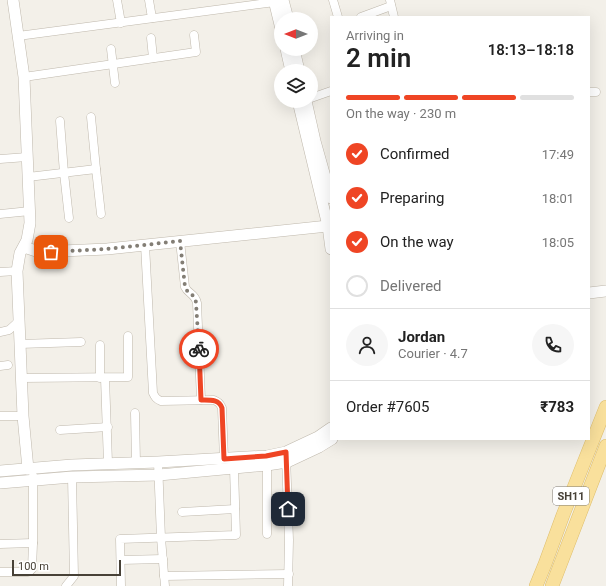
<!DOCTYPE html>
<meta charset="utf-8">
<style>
body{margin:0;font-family:Roboto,sans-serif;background:#f6f6f6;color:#222;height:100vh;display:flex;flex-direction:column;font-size:15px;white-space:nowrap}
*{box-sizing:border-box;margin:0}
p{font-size:13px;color:#767676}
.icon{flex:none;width:22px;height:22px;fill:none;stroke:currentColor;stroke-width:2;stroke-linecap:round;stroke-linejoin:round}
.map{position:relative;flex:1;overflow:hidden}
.sheet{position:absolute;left:330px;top:16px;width:260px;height:424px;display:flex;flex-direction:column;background:#fff;border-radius:0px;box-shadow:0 4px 16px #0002}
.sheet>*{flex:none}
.needle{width:26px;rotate:270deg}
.controls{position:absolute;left:274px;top:12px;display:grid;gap:8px}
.controls a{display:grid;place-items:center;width:44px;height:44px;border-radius:50%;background:#fff;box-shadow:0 4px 16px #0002;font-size:20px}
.scale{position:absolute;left:12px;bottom:10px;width:109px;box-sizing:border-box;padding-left:4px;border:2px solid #474137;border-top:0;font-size:11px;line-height:14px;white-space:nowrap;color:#474137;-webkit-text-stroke:3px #fff;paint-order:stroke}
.pin{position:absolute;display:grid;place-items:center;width:34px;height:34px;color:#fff;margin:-17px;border-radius:8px;box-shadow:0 2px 6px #0006}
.courier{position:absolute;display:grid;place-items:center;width:40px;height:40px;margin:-20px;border:3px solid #ef4524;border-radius:50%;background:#fff;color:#222;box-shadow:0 1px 5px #0007}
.summary em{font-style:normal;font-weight:600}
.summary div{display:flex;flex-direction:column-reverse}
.summary{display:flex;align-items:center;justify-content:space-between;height:68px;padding:0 16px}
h1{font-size:26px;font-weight:600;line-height:30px}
.bar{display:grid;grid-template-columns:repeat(4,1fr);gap:6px 4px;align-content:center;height:48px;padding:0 16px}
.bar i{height:5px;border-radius:3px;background:#e0e0e0}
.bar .active{background:#ef4524}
.bar p{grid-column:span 4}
.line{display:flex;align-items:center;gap:10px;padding:0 16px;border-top:1px solid #e0e0e0}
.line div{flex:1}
.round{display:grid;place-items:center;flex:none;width:42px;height:42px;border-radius:21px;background:#f6f6f6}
ol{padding:0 16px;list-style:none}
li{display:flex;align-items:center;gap:12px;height:44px}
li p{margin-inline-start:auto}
li .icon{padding:4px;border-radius:50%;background:#ef4524;color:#fff;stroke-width:4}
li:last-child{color:#767676}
li i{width:22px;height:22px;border:2px solid #e0e0e0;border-radius:50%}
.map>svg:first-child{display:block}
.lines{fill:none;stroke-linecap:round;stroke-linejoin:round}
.minor-casing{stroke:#bfb8ac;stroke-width:9}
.tertiary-casing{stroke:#bfb8ac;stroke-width:12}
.primary-casing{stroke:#debe6c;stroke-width:14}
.minor{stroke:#fff;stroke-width:8}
.tertiary{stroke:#fff;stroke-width:11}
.primary{stroke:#f9e09c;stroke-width:13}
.done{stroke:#837e75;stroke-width:4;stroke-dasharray:0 7.2}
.route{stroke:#ef4524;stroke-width:5}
.labels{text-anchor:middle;stroke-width:3;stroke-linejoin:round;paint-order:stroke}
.shield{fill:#fff;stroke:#7e7a73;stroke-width:1}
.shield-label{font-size:11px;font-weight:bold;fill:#474137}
</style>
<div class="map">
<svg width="606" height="586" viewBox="0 0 606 586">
<rect width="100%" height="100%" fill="#f3f0e9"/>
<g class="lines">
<g class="minor-casing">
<g id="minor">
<polyline points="117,0 121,23"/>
<polyline points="149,0 152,18"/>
<polyline points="333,0 338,17"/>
<polyline points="390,0 394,17"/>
<polyline points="361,17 391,6"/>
<polyline points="18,36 275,2 279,1"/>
<polyline points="151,38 153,58"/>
<polyline points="111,49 115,83"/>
<polyline points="24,77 196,52 194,35"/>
<polyline points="589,92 596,92"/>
<polyline points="311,98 331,91"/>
<polyline points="91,117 96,169"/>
<polyline points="60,121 64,173 69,218"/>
<polyline points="0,159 27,157"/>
<polyline points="28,177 96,169 101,214"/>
<polyline points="0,214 30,211"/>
<path d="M 180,241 L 185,287 C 188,294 195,293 197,303 L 201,400"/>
<path d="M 145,245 L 153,393 C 155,397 156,399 161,401 L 214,400 C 218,402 220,403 222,408 L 224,459"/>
<polyline points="0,272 17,271"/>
<polyline points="0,332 9,330 19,321"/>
<polyline points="20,344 81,342"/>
<polyline points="100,345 100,378"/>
<polyline points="0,366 8,365"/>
<polyline points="22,378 128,377 128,336"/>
<polyline points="105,378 108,463"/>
<polyline points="135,413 136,463"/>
<polyline points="0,416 23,416"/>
<polyline points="60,430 108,427"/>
<polyline points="286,457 289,540 288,586"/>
<polyline points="158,462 161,538 165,586"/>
<polyline points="267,465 267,534"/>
<polyline points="182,512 235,509"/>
<polyline points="0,544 33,543"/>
<polyline points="121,560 163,559"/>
<polyline points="1,572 28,572 30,571 32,569 33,543 33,476"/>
<polyline points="164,576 289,574"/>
<polyline points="66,586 74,576 72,477"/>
<polyline points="121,586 120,539 236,535 234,468"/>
</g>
</g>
<g class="tertiary-casing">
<g id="tertiary">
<polyline points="13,0 24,77 30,223 27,240 20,253 17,271 23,416 28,469"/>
<polyline points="274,0 281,29"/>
<polyline points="283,0 288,19"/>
<polyline points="286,49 291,71"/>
<polyline points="294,49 299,71"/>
<polyline points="298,101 328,226 331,249"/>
<polyline points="306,101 315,141 331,198"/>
<polyline points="24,247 39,252 107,249 328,226"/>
<polyline points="589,293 606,291"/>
<polyline points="0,471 72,465 158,462 267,456 286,452 318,437 331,428"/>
<polyline points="0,483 72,477 159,475 267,465 287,462 319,447 332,439"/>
</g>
</g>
<g class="primary-casing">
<g id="primary">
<polyline points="536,586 545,564 563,515 606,407"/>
<polyline points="552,586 606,446"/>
</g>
</g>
<use href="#minor" class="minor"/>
<use href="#tertiary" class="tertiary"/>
<use href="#primary" class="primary"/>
</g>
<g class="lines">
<path class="done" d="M 51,252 L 107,249 L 180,241 L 185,287 C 188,295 195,293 196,303 L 199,349"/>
<path class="route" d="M 199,349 L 201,400 C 210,400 219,399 222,408 L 224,459 L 266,456 L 286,452 L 288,509"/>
</g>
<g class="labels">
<rect class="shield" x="553" y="487" width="36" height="18" rx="3"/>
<g class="shield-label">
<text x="571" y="500">SH11</text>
</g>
</g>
</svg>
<div class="controls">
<a><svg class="needle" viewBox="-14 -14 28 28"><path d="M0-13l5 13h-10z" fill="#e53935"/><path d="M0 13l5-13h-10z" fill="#767676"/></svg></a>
<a><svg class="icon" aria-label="layers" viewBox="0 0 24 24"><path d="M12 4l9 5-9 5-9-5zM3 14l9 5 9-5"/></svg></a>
</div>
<div class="scale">100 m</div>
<div class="pin" style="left:51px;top:252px;background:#ea580c"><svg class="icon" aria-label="bag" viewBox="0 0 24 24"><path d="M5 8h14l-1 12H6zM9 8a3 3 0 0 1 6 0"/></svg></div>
<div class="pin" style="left:288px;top:509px;background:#1f2937"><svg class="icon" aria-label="home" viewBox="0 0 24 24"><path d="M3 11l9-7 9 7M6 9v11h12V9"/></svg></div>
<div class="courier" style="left:199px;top:349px"><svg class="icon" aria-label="bike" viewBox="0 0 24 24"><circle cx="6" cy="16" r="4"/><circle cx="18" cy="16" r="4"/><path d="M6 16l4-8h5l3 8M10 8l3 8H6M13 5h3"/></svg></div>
<section class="sheet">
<div class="summary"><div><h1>2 min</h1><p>Arriving in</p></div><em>18:13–18:18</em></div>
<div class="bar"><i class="active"></i><i class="active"></i><i class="active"></i><i></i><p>On the way · 230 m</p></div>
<ol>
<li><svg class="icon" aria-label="check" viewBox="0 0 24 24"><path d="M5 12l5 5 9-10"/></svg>Confirmed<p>17:49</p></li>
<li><svg class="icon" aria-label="check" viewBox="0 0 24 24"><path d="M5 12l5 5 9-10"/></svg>Preparing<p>18:01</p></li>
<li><svg class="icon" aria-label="check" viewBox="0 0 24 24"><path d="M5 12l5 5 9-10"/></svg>On the way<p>18:05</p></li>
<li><i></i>Delivered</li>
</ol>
<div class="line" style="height:72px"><a class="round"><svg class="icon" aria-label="person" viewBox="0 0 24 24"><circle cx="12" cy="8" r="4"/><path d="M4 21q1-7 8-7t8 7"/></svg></a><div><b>Jordan</b><p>Courier · 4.7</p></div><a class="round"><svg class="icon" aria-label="phone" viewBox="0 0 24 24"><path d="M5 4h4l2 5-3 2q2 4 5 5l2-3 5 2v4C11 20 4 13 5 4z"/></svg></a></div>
<div class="line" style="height:52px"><div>Order #7605</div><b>₹783</b></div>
</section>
</div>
